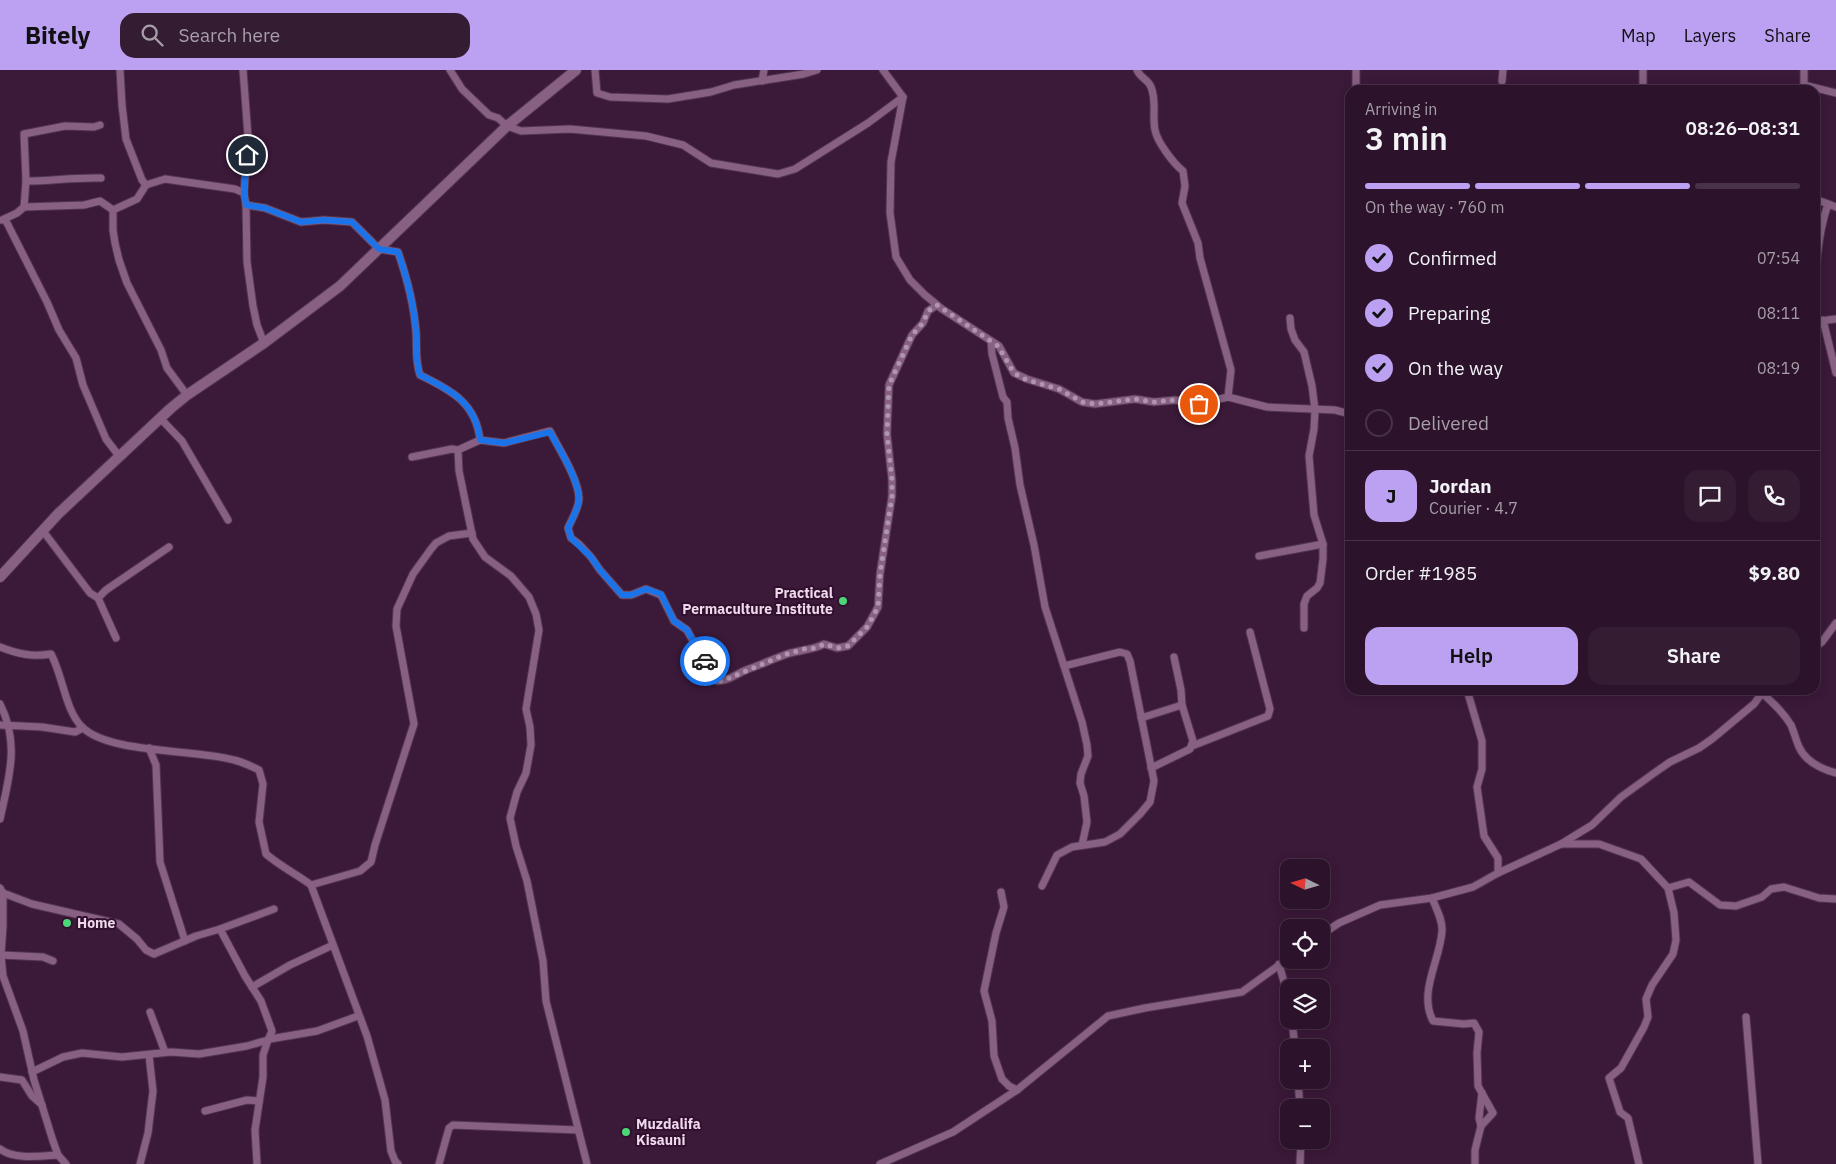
<!DOCTYPE html>
<meta charset="utf-8">
<style>
body{margin:0;font-family:"IBM Plex Sans",sans-serif;background:#341c33;color:#f1f3f6;height:100vh;display:flex;flex-direction:column;font-size:19px;white-space:nowrap}
*{box-sizing:border-box;margin:0}
p{font-size:16px;color:#a69ea9}
.icon{flex:none;width:28px;height:28px;fill:none;stroke:currentColor;stroke-width:2;stroke-linecap:round;stroke-linejoin:round}
.map{position:relative;flex:1;overflow:hidden}
.drawer{position:absolute;left:1345px;top:15px;width:475px;height:610px;display:flex;flex-direction:column;background:#2c132b;border-radius:15px;box-shadow:0 2px 12px #0003,0 0 0 1px #483247}
.drawer>*{flex:none}
.needle{width:32px;rotate:275deg}
.tools{position:absolute;left:1280px;top:789px;display:grid;gap:10px}
.tools a{display:grid;place-items:center;width:50px;height:50px;border-radius:10px;background:#2c132b;box-shadow:0 2px 12px #0003,0 0 0 1px #483247;font-size:25px}
.pin{position:absolute;display:grid;place-items:center;width:42px;height:42px;color:#fff;margin:-21px;border:2px solid #fff;border-radius:50%;box-shadow:0 1px 5px #0007}
.courier{position:absolute;display:grid;place-items:center;width:50px;height:50px;margin:-25px;border:4px solid #1a73e8;border-radius:50%;background:#fff;color:#222;box-shadow:0 1px 6px #0007}
.headline em{font-style:normal;font-weight:600}
.headline div{display:flex;flex-direction:column-reverse}
.headline{display:flex;align-items:center;justify-content:space-between;height:85px;padding:0 20px}
h1{font-size:32px;font-weight:600;line-height:38px}
.bar{display:grid;grid-template-columns:repeat(4,1fr);gap:8px 5px;align-content:center;height:60px;padding:0 20px}
.bar i{height:6px;border-radius:4px;background:#483247}
.bar .active{background:#bca0f2}
.bar p{grid-column:span 4}
.line{display:flex;align-items:center;gap:12px;padding:0 20px;border-top:1px solid #483247}
.line div{flex:1}
.round{display:grid;place-items:center;flex:none;width:52px;height:52px;border-radius:15px;background:#341c33}
ol{padding:0 20px;list-style:none}
li{display:flex;align-items:center;gap:15px;height:55px}
li p{margin-inline-start:auto}
li .icon{padding:5px;border-radius:50%;background:#bca0f2;color:#111;stroke-width:4}
li:last-child{color:#a69ea9}
li i{width:28px;height:28px;border:2px solid #483247;border-radius:50%}
.cta{display:flex;gap:10px;margin-top:auto;padding:10px 20px}
.cta a{flex:1;height:58px;border-radius:15px;background:#bca0f2;color:#111;font-size:20px;font-weight:600;line-height:58px;text-align:center}
.cta a+a{background:#341c33;color:#f1f3f6}
header{display:flex;align-items:center;gap:30px;box-sizing:border-box;height:70px;padding:0 25px;background:#bca0f2;color:#111}
header strong{font-size:24px}
nav{display:flex;gap:28px;margin-inline-start:auto;font-size:18px}
.search{width:350px;height:45px;background:#341c33;display:flex;align-items:center;gap:12px;box-sizing:border-box;padding:0 18px;border-radius:15px;color:#a69ea9;font-size:19px}
.map>svg:first-child{display:block}
.lines{fill:none;stroke-linecap:round;stroke-linejoin:round}
.street-casing{stroke:#523550;stroke-width:9}
.secondary-casing{stroke:#523550;stroke-width:12}
.street{stroke:#876083;stroke-width:7}
.secondary{stroke:#876083;stroke-width:10}
.done{stroke:#af95ad;stroke-width:5;stroke-dasharray:0 9}
.route{stroke:#1a73e8;stroke-width:6}
.poi-dot{fill:#4bd677;stroke:#310f2e;stroke-width:2}
.labels{text-anchor:middle;stroke-width:4;stroke-linejoin:round;paint-order:stroke}
.poi-label{font-size:14px;font-weight:bold;fill:#eed8eb;stroke:#310f2e;text-anchor:start}
</style>
<header>
<strong>Bitely</strong>
<div class="search"><svg class="icon" aria-label="search" viewBox="0 0 24 24"><circle cx="10" cy="10" r="6"/><path d="M15 15l6 6"/></svg>Search here</div>
<nav><a>Map</a><a>Layers</a><a>Share</a></nav>
</header>
<div class="map">
<svg width="1836" height="1094" viewBox="0 0 1836 1094">
<rect width="100%" height="100%" fill="#3b1939"/>
<g class="lines">
<g class="street-casing">
<g id="street">
<polyline points="120,0 122,35 126,69 142,110 146,115 165,109 235,119 244,123"/>
<polyline points="243,0 248,66 244,123 246,135 247,192 253,236 257,255 264,273"/>
<polyline points="450,0 462,19 489,45 498,48 507,56 521,61 570,59 646,66 683,75 711,93 778,104 795,99 868,53 903,27"/>
<polyline points="595,0 597,23 610,27 668,29 711,22 734,15 804,4 817,0"/>
<polyline points="883,0 903,27 891,92 890,143 896,187 910,210 925,225 942,239 999,276 1014,303 1027,309 1059,319 1082,332 1095,334 1135,329 1154,332 1175,330 1199,334 1228,327"/>
<path d="M 1137,0 C 1140,8 1148,9 1151,17 C 1157,31 1152,46 1155,60 C 1157,72 1174,94 1183,101 L 1185,116 L 1182,133 L 1198,173 L 1200,188 L 1231,300 L 1228,327 L 1267,337 L 1335,340 L 1350,344"/>
<polyline points="1356,0 1356,20"/>
<polyline points="1804,0 1804,20"/>
<polyline points="762,11 764,0"/>
<polyline points="1502,11 1503,0"/>
<polyline points="1804,15 1836,23"/>
<polyline points="1643,20 1643,0"/>
<polyline points="26,111 24,64 65,56 94,57 100,55"/>
<polyline points="146,115 137,129 113,140 113,160 115,173 119,190 127,213 161,280 167,298 187,325"/>
<polyline points="1815,129 1836,137"/>
<path d="M 246,135 L 265,138 L 301,152 L 324,150 L 352,152 L 379,179 L 398,182 C 407,208 414,235 416,262 C 417,277 415,291 420,305 C 451,320 476,333 480,370 L 504,373 L 550,361 C 559,379 578,408 579,428 C 579,438 572,449 568,458 L 571,468 L 579,474 L 591,487 L 600,500 L 622,525 L 631,525 L 646,519 L 661,525 L 674,551 L 687,560 L 699,582 L 707,593 L 711,603 L 717,611 C 729,611 736,604 746,600 C 760,595 773,589 787,584 C 799,580 813,580 824,574 L 837,578 L 848,576 L 867,557 L 878,537 L 880,504 L 892,426 L 892,410 L 887,364 L 889,315 L 912,265 L 923,253 L 928,241 L 937,235"/>
<polyline points="24,137 84,135 100,131 113,140"/>
<polyline points="5,149 47,232 59,260 76,288 83,315 106,369 119,386"/>
<path d="M 2,150 L 17,143 L 24,137 L 26,111 C 51,111 76,107 101,108"/>
<polyline points="1290,248 1291,259 1295,270 1304,282 1312,316 1315,340 1314,359 1309,386 1314,445 1323,474 1323,489 1320,513 1317,518 1307,526 1304,534 1304,558"/>
<polyline points="1823,250 1836,303"/>
<polyline points="1820,251 1836,249"/>
<path d="M 1816,252 C 1814,216 1816,168 1828,134"/>
<polyline points="991,271 992,284 1003,327 1007,332 1008,348 1015,378 1020,415 1034,475 1045,537 1082,652 1087,675 1088,686 1081,704 1080,713 1084,726 1087,752 1082,775"/>
<polyline points="160,348 182,371 228,450"/>
<polyline points="480,370 458,380 459,401 473,469 485,487 511,506 529,527 536,544 539,560 526,639 530,657 531,675 526,703 517,722 510,748 516,776 527,811 543,891 546,931 587,1094"/>
<polyline points="412,387 452,379 458,380"/>
<polyline points="43,461 90,523 98,528 116,568"/>
<polyline points="1259,486 1323,474"/>
<polyline points="98,528 106,520 169,477"/>
<path d="M 0,577 C 18,584 32,587 51,584 C 63,606 65,640 82,657 C 109,684 197,679 234,690 C 243,692 251,696 259,700 L 263,714 L 259,752 L 266,784 C 280,796 296,804 311,815 L 367,966 L 385,1030 L 391,1081 L 395,1091 L 398,1094"/>
<polyline points="1815,577 1822,572 1836,553"/>
<polyline points="1467,620 1482,671 1482,699 1477,717 1484,766 1498,788 1498,803"/>
<path d="M 0,634 C 20,673 9,708 0,749"/>
<polyline points="1141,648 1182,635"/>
<polyline points="0,655 42,657 75,662 83,658"/>
<polyline points="1192,676 1268,646 1270,639 1250,562"/>
<polyline points="149,678 156,695 160,792 185,871"/>
<polyline points="1151,698 1190,679 1193,671 1182,635 1181,620 1174,587"/>
<polyline points="1561,774 1599,774 1641,789 1668,818 1689,812 1720,835 1736,836 1762,827 1771,819 1784,817 1819,828 1836,829"/>
<polyline points="311,815 360,801 371,792 375,775 414,654 396,556 397,539 413,504 431,479 436,473 449,466 472,463"/>
<polyline points="1042,816 1057,785 1072,777 1105,772 1120,764 1140,744 1150,732 1154,711 1130,591 1127,584 1120,582 1064,596"/>
<polyline points="0,818 3,823 3,856 1,885 3,906 23,961 34,1010 53,1071 58,1085 66,1094"/>
<polyline points="1001,822 1004,837 996,863 984,921 992,951 994,986 1002,1009 1009,1016 1017,1020"/>
<polyline points="3,823 32,834 119,854 137,869 146,880 154,884 196,866 220,859 274,839"/>
<path d="M 1432,828 C 1436,838 1443,851 1442,861 C 1440,891 1418,922 1433,951 L 1464,954 L 1474,953 L 1479,962 L 1477,983 L 1478,1016 L 1493,1043 L 1481,1056 L 1475,1080 L 1475,1094"/>
<path d="M 1321,865 L 1339,853 L 1380,835 L 1432,828 L 1473,817 L 1498,803 L 1561,774 L 1592,755 L 1621,727 L 1657,701 L 1670,692 L 1699,678 L 1712,669 L 1754,634 L 1762,623 C 1773,633 1783,642 1791,655 C 1794,662 1796,670 1799,677 C 1806,692 1821,699 1836,703"/>
<polyline points="1,885 43,887 53,891"/>
<polyline points="1279,894 1289,930"/>
<polyline points="252,917 290,895 333,875"/>
<polyline points="150,942 165,982"/>
<polyline points="1746,947 1758,1094"/>
<polyline points="1292,950 1295,978"/>
<polyline points="270,969 317,961 358,946"/>
<polyline points="32,1002 63,987 82,983 122,987 171,982 199,984 247,976 268,970 272,961 261,931 245,906 220,859"/>
<polyline points="0,1007 22,1010 32,1026 42,1035"/>
<polyline points="1298,1010 1300,1038"/>
<polyline points="205,1041 247,1030 259,1031"/>
<polyline points="1481,1056 1479,1048 1482,1023"/>
<path d="M 0,1079 C 15,1090 40,1086 58,1085"/>
<polyline points="140,1094 148,1063 153,1021 149,985"/>
<polyline points="257,1094 255,1060 263,1007 263,985 268,970"/>
<polyline points="439,1094 449,1058 453,1055 578,1060"/>
<polyline points="880,1094 953,1062 1017,1020 1108,946 1145,938 1242,922 1289,888"/>
<polyline points="1300,1094 1301,1070"/>
<polyline points="1639,1094 1628,1048 1620,1042 1609,1008 1621,998 1644,957 1648,947 1646,929 1652,915 1673,884 1676,870 1674,843 1668,818"/>
</g>
</g>
<g class="secondary-casing">
<polyline id="secondary" points="0,507 58,444 170,339 187,325 264,273 340,216 507,56 576,0"/>
</g>
<use href="#street" class="street"/>
<use href="#secondary" class="secondary"/>
</g>
<g class="lines">
<polyline class="done" points="705,591 711,604 717,611 722,611 784,585 804,579 816,578 824,574 837,578 848,576 868,556 878,537 880,504 892,426 892,410 887,364 889,315 912,265 923,253 928,241 937,235 998,276 1014,303 1027,310 1059,319 1082,332 1095,334 1135,329 1154,332 1174,330 1199,334"/>
<path class="route" d="M 247,85 L 244,123 L 246,135 L 265,138 L 301,152 L 324,150 L 352,152 L 379,179 L 398,182 C 407,208 414,235 416,262 C 417,277 415,291 420,305 C 451,320 476,333 480,370 L 504,373 L 550,362 C 559,379 578,408 579,428 C 579,438 572,449 568,458 L 571,468 L 591,487 L 600,500 L 622,525 L 631,525 L 646,519 L 661,524 L 674,551 L 687,560 L 705,591"/>
</g>
<g class="poi-dot">
<circle cx="843" cy="531" r="5"/>
<circle cx="67" cy="853" r="5"/>
<circle cx="626" cy="1062" r="5"/>
</g>
<g class="labels">
<g class="poi-label">
<text x="833" y="528" text-anchor="end">Practical<tspan x="833" dy="16">Permaculture Institute</tspan></text>
<text x="77" y="858">Home</text>
<text x="636" y="1059">Muzdalifa<tspan x="636" dy="16">Kisauni</tspan></text>
</g>
</g>
</svg>
<div class="tools">
<a><svg class="needle" viewBox="-14 -14 28 28"><path d="M0-13l5 13h-10z" fill="#e53935"/><path d="M0 13l5-13h-10z" fill="#a69ea9"/></svg></a>
<a><svg class="icon" aria-label="locate" viewBox="0 0 24 24"><circle cx="12" cy="12" r="6"/><path d="M12 2v4M12 18v4M2 12h4M18 12h4"/></svg></a>
<a><svg class="icon" aria-label="layers" viewBox="0 0 24 24"><path d="M12 4l9 5-9 5-9-5zM3 14l9 5 9-5"/></svg></a>
<a>+</a>
<a>−</a>
</div>
<div class="pin" style="left:1199px;top:334px;background:#ea580c"><svg class="icon" aria-label="bag" viewBox="0 0 24 24"><path d="M5 8h14l-1 12H6zM9 8a3 3 0 0 1 6 0"/></svg></div>
<div class="pin" style="left:247px;top:85px;background:#1f2937"><svg class="icon" aria-label="home" viewBox="0 0 24 24"><path d="M3 11l9-7 9 7M6 9v11h12V9"/></svg></div>
<div class="courier" style="left:705px;top:591px"><svg class="icon" aria-label="car" viewBox="0 0 24 24"><path d="M5 17H2v-5l4-1 3-4h7l3 4 3 1v5h-3M9 17h6M6 11h13"/><circle cx="7" cy="17" r="2"/><circle cx="17" cy="17" r="2"/></svg></div>
<section class="drawer">
<div class="headline"><div><h1>3 min</h1><p>Arriving in</p></div><em>08:26–08:31</em></div>
<div class="bar"><i class="active"></i><i class="active"></i><i class="active"></i><i></i><p>On the way · 760 m</p></div>
<ol>
<li><svg class="icon" aria-label="check" viewBox="0 0 24 24"><path d="M5 12l5 5 9-10"/></svg>Confirmed<p>07:54</p></li>
<li><svg class="icon" aria-label="check" viewBox="0 0 24 24"><path d="M5 12l5 5 9-10"/></svg>Preparing<p>08:11</p></li>
<li><svg class="icon" aria-label="check" viewBox="0 0 24 24"><path d="M5 12l5 5 9-10"/></svg>On the way<p>08:19</p></li>
<li><i></i>Delivered</li>
</ol>
<div class="line" style="height:90px"><b class="round" style="background:#bca0f2;color:#111">J</b><div><b>Jordan</b><p>Courier · 4.7</p></div><a class="round"><svg class="icon" aria-label="chat" viewBox="0 0 24 24"><path d="M4 5h16v11H9l-5 4z"/></svg></a><a class="round"><svg class="icon" aria-label="phone" viewBox="0 0 24 24"><path d="M5 4h4l2 5-3 2q2 4 5 5l2-3 5 2v4C11 20 4 13 5 4z"/></svg></a></div>
<div class="line" style="height:65px"><div>Order #1985</div><b>$9.80</b></div>
<div class="cta"><a>Help</a><a>Share</a></div>
</section>
</div>
